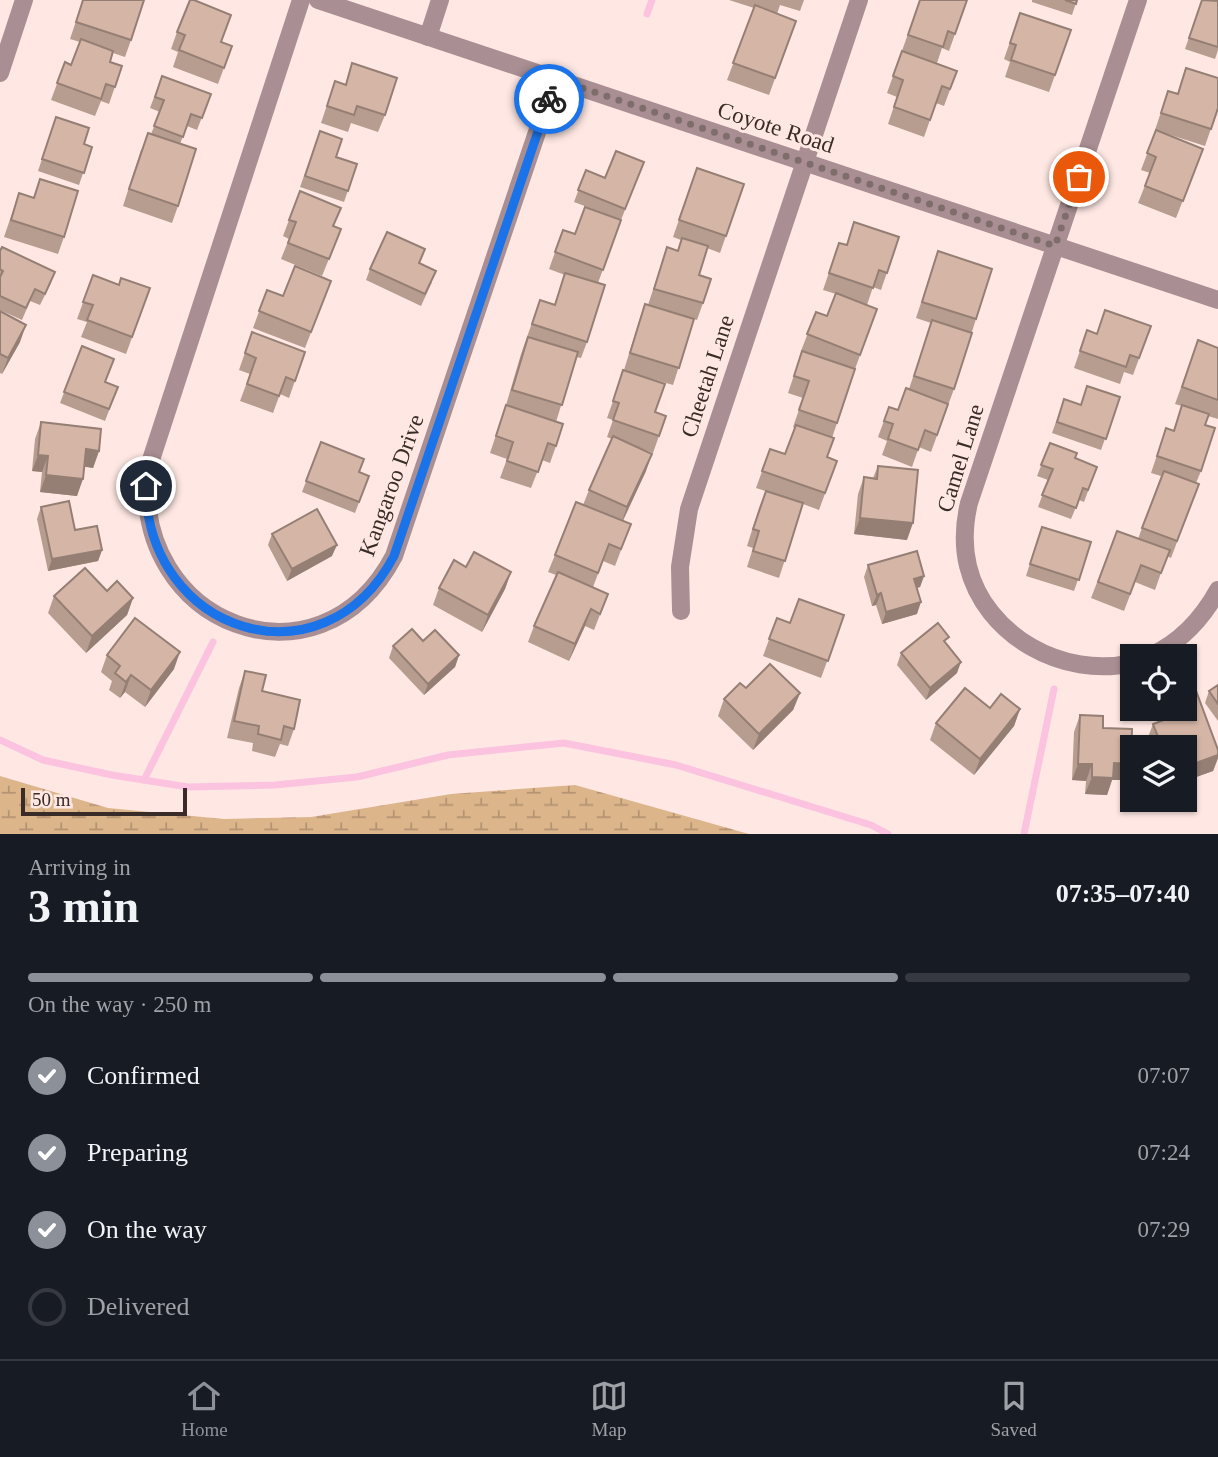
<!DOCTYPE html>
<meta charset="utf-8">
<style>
body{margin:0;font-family:Georgia,serif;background:#20242c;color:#f1f3f6;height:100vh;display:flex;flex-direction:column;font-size:26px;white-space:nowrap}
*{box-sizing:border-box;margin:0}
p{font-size:23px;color:#9ea1a6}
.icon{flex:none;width:38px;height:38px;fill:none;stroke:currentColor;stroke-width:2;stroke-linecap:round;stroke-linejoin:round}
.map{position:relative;height:834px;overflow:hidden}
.panel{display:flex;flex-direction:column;background:#171b24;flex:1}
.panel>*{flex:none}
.fabs{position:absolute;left:1120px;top:644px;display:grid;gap:14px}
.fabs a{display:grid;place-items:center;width:77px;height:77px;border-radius:0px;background:#171b24;box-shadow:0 2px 5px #0004;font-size:35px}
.scale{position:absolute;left:21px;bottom:18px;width:166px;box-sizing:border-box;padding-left:7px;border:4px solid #392b28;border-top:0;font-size:19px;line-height:24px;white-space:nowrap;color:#392b28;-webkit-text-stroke:5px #ffe8e4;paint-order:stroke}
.pin{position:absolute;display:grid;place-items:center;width:60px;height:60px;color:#fff;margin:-30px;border:4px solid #fff;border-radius:50%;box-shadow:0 2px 7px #0007}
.courier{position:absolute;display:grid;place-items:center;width:70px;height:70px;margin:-35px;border:5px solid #1a73e8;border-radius:50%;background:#fff;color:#222;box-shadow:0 2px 9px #0007}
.overview em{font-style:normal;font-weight:600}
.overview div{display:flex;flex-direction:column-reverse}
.overview{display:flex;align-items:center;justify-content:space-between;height:119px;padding:0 28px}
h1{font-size:46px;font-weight:600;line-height:52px}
.bar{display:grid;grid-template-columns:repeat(4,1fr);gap:10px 7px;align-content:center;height:84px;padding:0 28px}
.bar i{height:9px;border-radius:5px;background:#363941}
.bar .on{background:#8c9099}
.bar p{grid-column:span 4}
ol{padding:0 28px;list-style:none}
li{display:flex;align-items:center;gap:21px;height:77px}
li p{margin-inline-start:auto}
li .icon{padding:7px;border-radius:50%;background:#8c9099;color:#fff;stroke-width:4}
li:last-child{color:#9ea1a6}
li i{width:38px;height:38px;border:4px solid #363941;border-radius:50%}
.dock{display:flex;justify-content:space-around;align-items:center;height:98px;border-top:2px solid #363941;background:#171b24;font-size:19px;color:#9ea1a6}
.dock a{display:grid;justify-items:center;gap:4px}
.dock .on{color:#8c9099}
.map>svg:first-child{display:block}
.wetland{fill:url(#wetland-marsh)}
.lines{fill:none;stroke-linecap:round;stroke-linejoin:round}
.stream{stroke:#fbc3df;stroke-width:7}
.minor{stroke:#a98f93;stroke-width:18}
.wall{fill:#b79d8f}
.shaded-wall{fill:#957f74}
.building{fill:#d5b6a6;stroke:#957f74;stroke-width:2}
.done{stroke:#7e6d6a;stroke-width:7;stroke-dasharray:0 12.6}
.route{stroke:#1a73e8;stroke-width:9}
.labels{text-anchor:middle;stroke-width:6;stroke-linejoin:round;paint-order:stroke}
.street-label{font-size:23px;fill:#392b28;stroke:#ffe8e4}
</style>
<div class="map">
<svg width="1218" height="834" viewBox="0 0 1218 834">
<defs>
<pattern id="wetland-marsh" width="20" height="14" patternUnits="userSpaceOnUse" patternTransform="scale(1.75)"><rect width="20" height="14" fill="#dcb58b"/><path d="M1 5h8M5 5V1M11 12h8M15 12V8" fill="none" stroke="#b39372"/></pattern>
</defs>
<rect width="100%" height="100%" fill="#ffe8e4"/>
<polygon class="wetland" points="0,776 108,808 224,819 311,817 451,794 575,785 749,834 0,834"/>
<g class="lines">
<g class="stream">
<polyline points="647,14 652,0"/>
<polyline points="0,740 43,760 112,775 188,787 275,785 357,777 448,755 564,743 676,765 871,825 888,834"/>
<polyline points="144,780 213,642"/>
<polyline points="1024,834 1054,689"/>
</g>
<g class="minor">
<path d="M 301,0 L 148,469 C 130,624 319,698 394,556 L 555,79"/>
<polyline points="318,0 1218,300"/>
<polyline points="428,37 440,0"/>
<polyline points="0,73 24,0"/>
<polyline points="681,611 680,567 689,509 859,0"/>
<path d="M 1150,656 C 1181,642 1202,619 1218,590"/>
<path d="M 1132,663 C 1064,679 985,636 968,566 C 963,545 964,524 969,503 L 1138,0"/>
</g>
</g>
<g class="wall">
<polygon points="83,0 131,40 125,57 113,53 110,62 122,66 109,104 101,101 95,116 51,100 65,62 71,65 80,42 70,39"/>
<polygon points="729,0 804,0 800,11 780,5 777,14 796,21 769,95 727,80 754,8"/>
<polygon points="920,0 955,34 949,51 942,48 937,63 957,71 944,106 936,103 924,137 888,124 897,97 887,93"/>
<polygon points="1032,0 1077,0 1072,15 1032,2"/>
<polygon points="1202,0 1218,1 1218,50 1215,59 1185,49"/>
<polygon points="1020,13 1071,30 1049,92 1005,77 1010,62 1004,59"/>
<polygon points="177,32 221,42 232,46 218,84 173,67 178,52 171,49"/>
<polygon points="352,63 385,115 378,132 351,123 348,132 321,123 335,81 345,85"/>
<polygon points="1186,68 1218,108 1205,146 1155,130 1168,91 1178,93"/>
<polygon points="162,76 211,94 197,130 187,126 180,144 178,206 172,223 123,206 141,150 151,134 160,112 150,108"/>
<polygon points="56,117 84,144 92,147 79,185 38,171"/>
<polygon points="1156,130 1203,149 1176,218 1138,203 1150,173 1141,170"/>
<polygon points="320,131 336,157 357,164 344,202 300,187"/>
<polygon points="644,162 621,220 598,283 587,342 581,358 576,357 556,422 556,446 550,463 542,460 531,488 500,478 507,459 490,453 506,405 521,354 540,300 554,305 565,275 549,269 563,230 575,234 598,211 574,202 586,170 605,178"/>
<polygon points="697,168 744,184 720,253 707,248 699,275 703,303 697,320 694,319 673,385 626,371 655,412 666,416 653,453 637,447 646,471 623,521 631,524 615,566 603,561 593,587 608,594 594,630 585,626 569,661 528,642 534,626 556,575 548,572 555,555 583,505 589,490 612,439 607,437 613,420 607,418 624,370 639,321 645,304 648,305 667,247 677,251 681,240 673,237"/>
<polygon points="40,179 64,237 58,254 4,237 19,193 33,198"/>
<polygon points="289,220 334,226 341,229 322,276 281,259 289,239 283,236"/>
<polygon points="899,237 881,290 873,287 867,305 877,309 855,369 832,438 827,457 837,461 819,510 803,504 779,578 747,567 753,548 747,546 759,508 766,491 772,493 756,488 770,449 785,454 795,428 793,427 803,398 788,393 802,351 803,352 801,351 816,312 827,316 836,294 823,290 839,243 846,245"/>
<polygon points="0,251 51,283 40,305 30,301 22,320 0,310"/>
<polygon points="938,251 976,319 954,389 931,452 919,447 912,467 882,455 887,441 878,437 889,407 898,410 909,389 931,323 916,318"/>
<polygon points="370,269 432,282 421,306 366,280"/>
<polygon points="93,275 119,285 150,288 126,354 81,337 87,322 77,319"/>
<polygon points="331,281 305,348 253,328 267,290 283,296"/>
<polygon points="0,311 20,342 2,374 0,373"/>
<polygon points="1151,326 1133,375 1124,372 1120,384 1074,368 1087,330 1097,334"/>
<polygon points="252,332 305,352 289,398 280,394 273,413 240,401 250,374 239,370"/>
<polygon points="1198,340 1218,348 1218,419 1208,416 1205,425 1201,471 1196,483 1199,484 1171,558 1167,556 1155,590 1135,582 1124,611 1091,598 1117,531 1138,539 1161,476 1151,473 1166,428 1173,431 1182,406 1175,404"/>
<polygon points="82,346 106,382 118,387 105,421 60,403"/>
<polygon points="1120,397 1101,450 1052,433 1064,399 1080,405"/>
<polygon points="41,422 99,451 93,468 84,466 77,496 40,492 42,472 32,471 35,439"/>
<polygon points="321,442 359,472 369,476 355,513 302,492"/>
<polygon points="1050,443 1075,458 1097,467 1084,502 1079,500 1071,519 1038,507 1048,480 1037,476"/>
<polygon points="878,466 907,540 854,534 858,494 864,477 873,478"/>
<polygon points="41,507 102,550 98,561 48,571 37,519"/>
<polygon points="272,534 332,556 287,581 268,545"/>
<polygon points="1038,538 1091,542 1074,591 1026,576"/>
<polygon points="868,565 924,576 920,587 917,588 917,614 882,624 876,605 872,606 864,577"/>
<polygon points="511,572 505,589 482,632 433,605 439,588"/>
<polygon points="54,596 133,598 127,615 86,653 48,613"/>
<polygon points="844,615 821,678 763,656 777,618 790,623"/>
<polygon points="423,641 459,655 455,667 424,695 389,658 393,646"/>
<polygon points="947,644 957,673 926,700 897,665 901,653"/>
<polygon points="107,655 174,669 145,707 125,692 120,698 109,690 112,681 101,672"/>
<polygon points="245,671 294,729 288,746 280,744 275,757 252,751 253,743 227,738 239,688"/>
<polygon points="1218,685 1218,721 1205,703 1209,691"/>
<polygon points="746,688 800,693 793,710 753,750 718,716 724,699"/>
<polygon points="990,708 1020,709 1014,726 974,775 930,740 936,723"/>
<polygon points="1169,709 1185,709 1218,750 1218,758 1213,771 1185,781 1185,747 1150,747 1147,740 1153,724 1169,718 1167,712"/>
<polygon points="1080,715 1103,728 1125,780 1112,780 1107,795 1085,794 1086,781 1072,780 1074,732"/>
</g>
<g class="shaded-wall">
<polygon points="26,325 20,342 2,374 8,358"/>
<polygon points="86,449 99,451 93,468 80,466"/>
<polygon points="652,454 646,471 621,524 627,507"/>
<polygon points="38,455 48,456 42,472 32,471"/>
<polygon points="46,475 83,479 77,496 40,492"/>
<polygon points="860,518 913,523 907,540 854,534"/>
<polygon points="337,545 332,556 287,581 292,569"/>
<polygon points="102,550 98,561 48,571 52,559"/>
<polygon points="511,572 505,589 482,632 488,615"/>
<polygon points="924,576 920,587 910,590 914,579"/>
<polygon points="881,593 876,605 872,606 877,595"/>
<polygon points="133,598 127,615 86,653 92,636"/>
<polygon points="921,602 917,614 882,624 886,612"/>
<polygon points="591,609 585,626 569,661 575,644"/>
<polygon points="180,652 174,669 145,707 151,690"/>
<polygon points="459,655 455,667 424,695 428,684"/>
<polygon points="961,662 957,673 926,700 930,688"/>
<polygon points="131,675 125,692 120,698 126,682"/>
<polygon points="800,693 793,710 753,750 759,734"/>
<polygon points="1020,709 1014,726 974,775 980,759"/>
<polygon points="1218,755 1218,758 1213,771 1185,781 1185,767"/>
<polygon points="1114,763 1131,764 1125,780 1112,780 1107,795 1085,794 1092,777"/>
<polygon points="1078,764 1092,764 1086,781 1072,780"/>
</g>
<g class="building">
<polygon points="83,0 144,0 131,40 76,22"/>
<polygon points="190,0 194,0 231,15 221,42 232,46 224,68 179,50 185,35 177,32"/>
<polygon points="920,0 967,0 955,34 948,31 943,47 908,35"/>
<polygon points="1065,0 1077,0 1076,4"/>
<polygon points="1202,0 1218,1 1218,47 1189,38"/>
<polygon points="755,5 796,21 775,78 733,63"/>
<polygon points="1020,13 1071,30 1055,75 1011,60 1016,45 1010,43"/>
<polygon points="81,39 113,51 110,62 122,66 115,87 106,84 101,99 57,83 65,62 71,65"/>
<polygon points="902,51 957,71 950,89 942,86 930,120 894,107 903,80 893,76"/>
<polygon points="352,63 397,78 385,115 357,106 354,115 327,106 335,81 346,85"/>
<polygon points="1186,68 1218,78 1218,108 1211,129 1161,113 1168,91 1178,94"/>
<polygon points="162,76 211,94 202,118 191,114 183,137 154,126 164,100 155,97"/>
<polygon points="56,117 89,128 84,144 92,147 84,173 42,159"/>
<polygon points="1156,130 1203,149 1183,201 1145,186 1156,157 1147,153"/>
<polygon points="320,131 342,139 336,157 357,164 348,191 305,176"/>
<polygon points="148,133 196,149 178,206 129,189"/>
<polygon points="616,151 644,162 625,209 578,190 586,170 605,178"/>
<polygon points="697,168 744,184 726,236 679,220"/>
<polygon points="40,179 78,191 64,237 11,220 19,193 34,198"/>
<polygon points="300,191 341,208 333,226 341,229 329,259 288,243 296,222 289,220"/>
<polygon points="585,207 621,220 603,270 555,252 563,230 575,234"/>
<polygon points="854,222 899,237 887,273 879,270 873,288 829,273 839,243 847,245"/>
<polygon points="387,232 425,249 419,263 436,271 425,294 370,269"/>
<polygon points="682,238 708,246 699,275 711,279 703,303 654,289 667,247 678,251"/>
<polygon points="2,247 55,272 45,294 35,289 26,308 0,296 0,277 3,271 0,269 0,251"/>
<polygon points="938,251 992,269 976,319 922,302"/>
<polygon points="295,266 331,281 311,332 259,311 267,290 283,296"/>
<polygon points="565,273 605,285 587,342 532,324 540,300 555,305"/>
<polygon points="93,275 119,285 121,278 150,288 132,337 87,320 93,305 83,302"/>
<polygon points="836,293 877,309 860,355 807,334 816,312 827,316"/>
<polygon points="645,304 694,319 679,368 630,353"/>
<polygon points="1105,310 1151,326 1139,358 1130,355 1126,367 1080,351 1087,330 1097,334"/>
<polygon points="0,311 26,325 8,358 0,354"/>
<polygon points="932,320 972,333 954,389 914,376"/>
<polygon points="252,332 305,352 295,381 286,377 279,396 247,384 256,358 245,353"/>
<polygon points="528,337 578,352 562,405 512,390"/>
<polygon points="1198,340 1218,348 1218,400 1182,387"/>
<polygon points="82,346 114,359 105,382 118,387 109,409 64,392"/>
<polygon points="802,351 855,369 837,423 799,410 809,381 794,376"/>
<polygon points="623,370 665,384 655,412 666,416 659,436 613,420 619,403 613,401"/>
<polygon points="1087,386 1120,397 1106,439 1057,422 1064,399 1081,405"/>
<polygon points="906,388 948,404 937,435 925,430 918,450 888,439 893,424 884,421 889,407 898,410"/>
<polygon points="506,405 563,424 556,446 548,443 538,472 507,461 513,442 496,436"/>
<polygon points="1182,405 1209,414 1205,425 1215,428 1201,471 1157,456 1166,428 1174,431"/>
<polygon points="41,422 101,429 99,451 86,449 83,479 46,475 48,456 38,455"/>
<polygon points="796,425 834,438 827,457 837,461 825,493 762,471 770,449 785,454"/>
<polygon points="613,436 652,454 627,507 589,490"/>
<polygon points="321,442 364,459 359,472 369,476 359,502 306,481"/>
<polygon points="1050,443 1077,453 1075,458 1097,467 1088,490 1083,488 1076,508 1042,495 1053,469 1041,465"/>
<polygon points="878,466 918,470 913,523 860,518 864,477 877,479"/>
<polygon points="1164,471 1199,484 1177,541 1142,528"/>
<polygon points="766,491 803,503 785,561 753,551 759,531 753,529"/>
<polygon points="69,501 75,530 97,526 102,550 52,559 41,507"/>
<polygon points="576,502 631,524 621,549 609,544 598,573 555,555"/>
<polygon points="317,509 337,545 292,569 272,534"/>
<polygon points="1042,527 1091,542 1079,580 1030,564"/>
<polygon points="1117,531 1170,550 1161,573 1141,565 1130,594 1098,582"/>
<polygon points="917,551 924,576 914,579 921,602 886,612 881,593 877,595 868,565"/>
<polygon points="474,552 511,572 488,615 439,588 454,560 466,567"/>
<polygon points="85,568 107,591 117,581 133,598 92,636 54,596"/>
<polygon points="558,572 608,594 600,614 591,609 575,644 534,626"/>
<polygon points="799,599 844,615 828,661 769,639 777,618 790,623"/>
<polygon points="135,618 180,652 151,690 131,675 126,682 115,673 120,666 107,655"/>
<polygon points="938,623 949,637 944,641 961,662 930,688 901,653"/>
<polygon points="412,629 423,641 435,630 459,655 428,684 393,646"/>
<polygon points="770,664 800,693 759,734 724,699 740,683 746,688"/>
<polygon points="245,671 266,675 262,691 300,700 294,729 284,726 281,740 258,734 259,726 234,721"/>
<polygon points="1218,685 1218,704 1209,691"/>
<polygon points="965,688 990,708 1001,694 1020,709 980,759 936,723"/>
<polygon points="1195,688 1218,750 1218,755 1185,767 1185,747 1162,747 1153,724 1180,714 1178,709 1185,709 1185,691"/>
<polygon points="1080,715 1103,716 1103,728 1132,729 1131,764 1114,763 1113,778 1092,777 1092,764 1078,764"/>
</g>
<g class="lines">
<polyline class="done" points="549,99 555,79 1055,246 1079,177"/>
<path class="route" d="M 146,486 C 146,633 323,690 394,556 L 549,99"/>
</g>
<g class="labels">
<g class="street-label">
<text transform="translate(776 127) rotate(18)" y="8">Coyote Road</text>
<text transform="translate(707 376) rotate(-72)" y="8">Cheetah Lane</text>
<text transform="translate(960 458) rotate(-73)" y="8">Camel Lane</text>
<text transform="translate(391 485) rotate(-70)" y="8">Kangaroo Drive</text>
</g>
</g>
</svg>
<div class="fabs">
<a><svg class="icon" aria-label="locate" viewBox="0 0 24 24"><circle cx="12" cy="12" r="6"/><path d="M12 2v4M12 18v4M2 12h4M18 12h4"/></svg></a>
<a><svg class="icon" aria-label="layers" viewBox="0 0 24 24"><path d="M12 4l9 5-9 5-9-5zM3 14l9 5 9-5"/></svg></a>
</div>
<div class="scale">50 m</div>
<div class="pin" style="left:1079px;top:177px;background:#ea580c"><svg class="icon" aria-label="bag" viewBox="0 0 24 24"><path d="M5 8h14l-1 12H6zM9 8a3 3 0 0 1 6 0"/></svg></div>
<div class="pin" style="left:146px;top:486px;background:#1f2937"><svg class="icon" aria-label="home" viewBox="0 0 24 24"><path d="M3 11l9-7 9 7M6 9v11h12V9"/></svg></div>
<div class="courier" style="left:549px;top:99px"><svg class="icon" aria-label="bike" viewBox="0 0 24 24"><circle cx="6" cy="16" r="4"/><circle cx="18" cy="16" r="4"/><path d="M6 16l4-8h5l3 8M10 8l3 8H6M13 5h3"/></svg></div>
</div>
<section class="panel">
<div class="overview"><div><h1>3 min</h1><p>Arriving in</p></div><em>07:35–07:40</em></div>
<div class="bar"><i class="on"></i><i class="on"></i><i class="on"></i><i></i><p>On the way · 250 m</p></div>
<ol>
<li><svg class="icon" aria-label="check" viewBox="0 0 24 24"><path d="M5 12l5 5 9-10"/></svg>Confirmed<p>07:07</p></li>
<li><svg class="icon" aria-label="check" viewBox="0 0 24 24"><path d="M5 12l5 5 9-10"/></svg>Preparing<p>07:24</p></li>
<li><svg class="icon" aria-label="check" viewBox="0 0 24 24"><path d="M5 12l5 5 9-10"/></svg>On the way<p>07:29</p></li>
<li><i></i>Delivered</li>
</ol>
</section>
<nav class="dock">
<a class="on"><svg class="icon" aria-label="home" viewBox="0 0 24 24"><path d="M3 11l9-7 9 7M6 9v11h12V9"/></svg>Home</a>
<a><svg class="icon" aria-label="map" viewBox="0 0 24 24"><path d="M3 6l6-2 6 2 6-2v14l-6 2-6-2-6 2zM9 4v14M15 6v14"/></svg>Map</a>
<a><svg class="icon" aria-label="saved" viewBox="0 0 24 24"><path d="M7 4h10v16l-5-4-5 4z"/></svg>Saved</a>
</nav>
